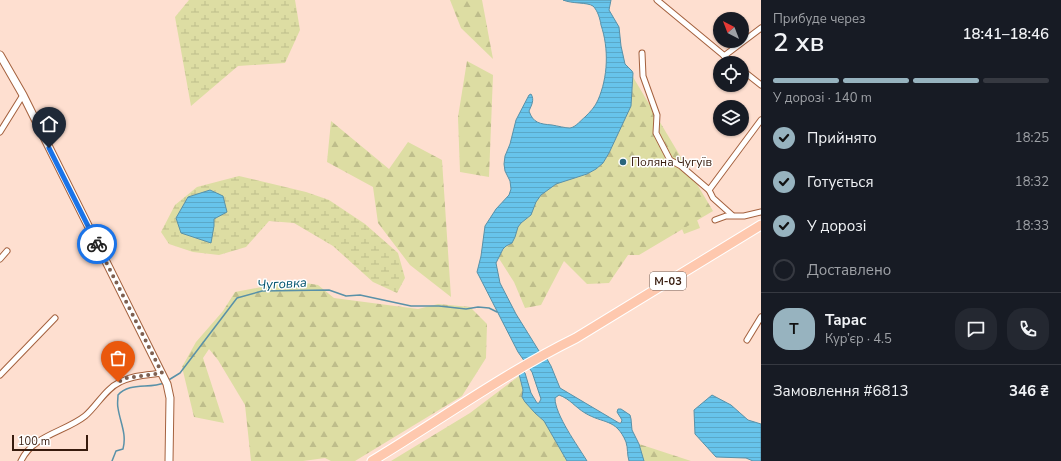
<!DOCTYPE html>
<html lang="uk">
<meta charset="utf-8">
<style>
body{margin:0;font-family:"Nunito Sans",sans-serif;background:#242831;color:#f1f3f6;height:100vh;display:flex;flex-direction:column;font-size:15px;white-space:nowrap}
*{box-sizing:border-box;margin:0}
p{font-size:13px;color:#9ea1a6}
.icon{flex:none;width:22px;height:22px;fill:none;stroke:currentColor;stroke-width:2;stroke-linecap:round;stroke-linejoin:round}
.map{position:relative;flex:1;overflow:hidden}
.drawer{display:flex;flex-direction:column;background:#171b24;width:300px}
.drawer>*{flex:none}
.needle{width:26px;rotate:318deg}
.fabs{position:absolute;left:713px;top:12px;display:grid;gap:8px}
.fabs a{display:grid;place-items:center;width:36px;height:36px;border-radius:50%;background:#171b24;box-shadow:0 1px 3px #0004;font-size:20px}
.scale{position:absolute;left:12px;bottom:10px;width:76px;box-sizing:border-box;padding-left:4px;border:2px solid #371b0d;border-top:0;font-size:11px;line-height:14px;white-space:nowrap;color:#371b0d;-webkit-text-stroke:3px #fff;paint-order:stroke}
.pin{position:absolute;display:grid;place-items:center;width:34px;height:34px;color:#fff;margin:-41px -17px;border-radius:50% 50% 50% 0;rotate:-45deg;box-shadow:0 0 4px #0007}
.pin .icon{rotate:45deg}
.courier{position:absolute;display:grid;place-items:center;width:40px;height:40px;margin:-20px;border:3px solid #1a73e8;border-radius:50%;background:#fff;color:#222;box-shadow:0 1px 5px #0007}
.summary em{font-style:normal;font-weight:600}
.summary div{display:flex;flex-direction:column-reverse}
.summary{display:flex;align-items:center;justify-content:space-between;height:68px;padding:0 12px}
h1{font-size:26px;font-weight:600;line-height:30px}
.bar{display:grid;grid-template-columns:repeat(4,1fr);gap:6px 4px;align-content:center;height:48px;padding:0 12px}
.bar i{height:5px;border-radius:3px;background:#363941}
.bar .on{background:#97b3bf}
.bar p{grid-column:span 4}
.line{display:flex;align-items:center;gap:10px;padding:0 12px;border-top:1px solid #363941}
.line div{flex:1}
.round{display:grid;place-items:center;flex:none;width:42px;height:42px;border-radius:16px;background:#242831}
ol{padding:0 12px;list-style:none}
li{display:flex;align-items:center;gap:12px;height:44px}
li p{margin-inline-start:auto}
li .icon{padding:4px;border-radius:50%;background:#97b3bf;color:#111;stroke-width:4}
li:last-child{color:#9ea1a6}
li i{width:22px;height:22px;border:2px solid #363941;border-radius:50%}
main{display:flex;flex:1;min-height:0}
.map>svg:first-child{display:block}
.green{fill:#dddda3}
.forest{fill:url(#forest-firs)}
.wetland{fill:url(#wetland-marsh)}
.water{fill:url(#water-rules);stroke:#5991a8}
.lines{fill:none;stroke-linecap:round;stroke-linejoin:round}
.stream{stroke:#5991a8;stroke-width:1.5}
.minor-casing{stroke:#a4613e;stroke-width:7}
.secondary-casing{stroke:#a4613e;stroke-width:9}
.trunk-casing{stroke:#fff;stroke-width:11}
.minor{stroke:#fff;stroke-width:5}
.secondary{stroke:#fff;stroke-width:7}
.trunk{stroke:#fec8ae;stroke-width:9}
.done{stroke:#7d6051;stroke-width:4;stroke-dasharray:0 7.2}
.route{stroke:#1a73e8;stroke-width:5}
.poi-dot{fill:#29657c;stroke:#fff;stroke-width:1.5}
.labels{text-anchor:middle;stroke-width:3;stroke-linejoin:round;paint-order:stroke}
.shield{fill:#fff;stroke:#735f56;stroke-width:1}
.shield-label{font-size:11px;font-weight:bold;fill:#371b0d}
.poi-label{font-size:12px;fill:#371b0d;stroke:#fff;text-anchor:start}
.water-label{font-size:13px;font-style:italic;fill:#00536d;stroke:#fff}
</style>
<main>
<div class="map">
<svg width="761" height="461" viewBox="0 0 761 461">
<defs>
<pattern id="forest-firs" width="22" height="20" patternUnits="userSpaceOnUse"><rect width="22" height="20" fill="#dddda3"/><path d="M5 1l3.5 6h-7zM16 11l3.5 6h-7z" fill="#bebd8b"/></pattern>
<pattern id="wetland-marsh" width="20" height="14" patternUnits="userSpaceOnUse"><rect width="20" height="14" fill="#dddda3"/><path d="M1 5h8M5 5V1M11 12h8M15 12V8" fill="none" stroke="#bebd8b"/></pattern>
<pattern id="water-rules" width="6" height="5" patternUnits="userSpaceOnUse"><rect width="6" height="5" fill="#67c4eb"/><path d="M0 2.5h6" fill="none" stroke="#5aa8c8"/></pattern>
</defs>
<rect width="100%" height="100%" fill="#fedfd0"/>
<polygon class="green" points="689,199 700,228 684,234 673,206"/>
<g class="forest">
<polygon points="450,0 482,0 493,59 461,28"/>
<polygon points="467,61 493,75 489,177 460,172 458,117"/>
<polygon points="633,77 713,211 639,255 628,255 609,283 587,284 564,261 541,305 525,308 514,282 498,257 506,246 509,245 518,227 521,223 531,215 536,202 541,195 556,184 587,174 596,169 603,163 609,153 631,106"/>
<polygon points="331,121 389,169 408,142 442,160 451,297 410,265 378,223 373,187 327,162"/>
<polygon points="293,281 318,285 334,298 418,309 438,304 470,307 487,324 486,358 462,396 355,461 331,461 325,458 303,461 251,461 245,405 218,360 209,349 203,358 224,423 194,417 182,367 196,342 223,311 235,292"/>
<polygon points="519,376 523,390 522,397 525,402 535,413 544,421 567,461 391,461 470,413"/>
<polygon points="639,444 691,461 644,461"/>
</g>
<g class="wetland">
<polygon points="189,0 295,0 300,30 285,63 238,66 191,106 175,17"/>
<polygon points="239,176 306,192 329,200 365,224 398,253 405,278 397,293 373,282 333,246 294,223 269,221 246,247 219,255 193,252 169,244 161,232 175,205 197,187"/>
</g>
<g class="water">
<path d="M 563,0 L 611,0 L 609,10 L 619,27 L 621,46 L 625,64 L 632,71 L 633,73 L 631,106 L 609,153 L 603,163 L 596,169 L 587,174 L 556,184 L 541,195 L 536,202 L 531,215 L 521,223 L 518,227 L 515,237 L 512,243 L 506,246 L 503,249 L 496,263 L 500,283 L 516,314 L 539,351 L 547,359 L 551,366 L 560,388 L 619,423 L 621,423 L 622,420 L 617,412 L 618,409 L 621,409 L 630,415 L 631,419 L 632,430 L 639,444 L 644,461 L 629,461 C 627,455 628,448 626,442 C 616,418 603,424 585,413 C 575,407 570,399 559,395 L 555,398 C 555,415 578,446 587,461 L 567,461 L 544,421 L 535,413 L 525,402 L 522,397 L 523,390 L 519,374 L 524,372 L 525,373 L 531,393 L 537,403 L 539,403 L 541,399 L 532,372 L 518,352 L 477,272 L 481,256 L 485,226 L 496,209 L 509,195 L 511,189 L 510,181 L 505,171 L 504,164 L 505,156 L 510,144 L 516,120 L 529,95 L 531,94 C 535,100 531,106 529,111 C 533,123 540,124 552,125 C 558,126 565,128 570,128 C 576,127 581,120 585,117 C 590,112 595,107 598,100 C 608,77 609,49 601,25 C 600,19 598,11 593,6 C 587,2 572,4 563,0 Z"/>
<polygon points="210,190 223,196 227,212 214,219 214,226 211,243 181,233 176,218 188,197"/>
<polygon points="712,395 731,405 748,420 761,424 761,461 753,461 746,458 716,457 695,434 694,410"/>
</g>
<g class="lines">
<g class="stream">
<polyline points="167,381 180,373 237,298 262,291 329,290 346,296 360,295 411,306 439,306 466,309 478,307 489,308 497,312"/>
<path d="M 112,461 L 116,451 L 123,449 C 127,434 120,422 118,408 C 117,404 118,399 118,395 C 129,382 149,389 164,383"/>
</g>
<g class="minor-casing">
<g id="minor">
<polyline points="657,0 733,63"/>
<polyline points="642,53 643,76 657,115 656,133 670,160 681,166 709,190 761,120"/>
<polyline points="724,56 761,28"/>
<polyline points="742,70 761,85"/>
<polyline points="0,132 23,95"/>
<polyline points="709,190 713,198 732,215"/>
<polyline points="715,220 726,216 744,216 761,212"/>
<polyline points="0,259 7,251"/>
<polyline points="747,340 761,317"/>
<polyline points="0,375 55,318"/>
<path d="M 21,461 C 33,435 65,432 85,416 C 97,406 105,389 120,382 C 133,375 148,375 162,373"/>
</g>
</g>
<g class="secondary-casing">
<polyline id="secondary" points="0,55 23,95 167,384 170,398 169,461"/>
</g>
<g class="trunk-casing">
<path id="trunk" d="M 372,461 C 440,420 505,373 576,338 L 761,225"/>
</g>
<use href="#minor" class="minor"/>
<use href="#secondary" class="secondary"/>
<use href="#trunk" class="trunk"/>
</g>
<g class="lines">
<polyline class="done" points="97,244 162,373 127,378 118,382"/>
<polyline class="route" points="49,148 97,244"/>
</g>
<circle class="poi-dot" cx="623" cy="162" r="4"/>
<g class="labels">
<rect class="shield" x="650" y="272" width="36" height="18" rx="3"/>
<g class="shield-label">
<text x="668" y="285">М-03</text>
</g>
<g class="poi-label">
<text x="631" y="166">Поляна Чугуїв</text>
</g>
<g class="water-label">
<text transform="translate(282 283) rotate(-3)" y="5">Чуговка</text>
</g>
</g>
</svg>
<div class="fabs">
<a><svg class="needle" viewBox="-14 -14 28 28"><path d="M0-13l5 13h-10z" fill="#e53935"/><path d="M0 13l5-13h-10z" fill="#9ea1a6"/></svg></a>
<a><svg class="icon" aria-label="locate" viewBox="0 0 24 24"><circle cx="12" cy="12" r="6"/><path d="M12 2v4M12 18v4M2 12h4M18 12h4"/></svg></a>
<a><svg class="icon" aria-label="layers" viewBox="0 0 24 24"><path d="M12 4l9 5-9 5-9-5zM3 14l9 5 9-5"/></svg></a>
</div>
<div class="scale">100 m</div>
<div class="pin" style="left:118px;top:382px;background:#ea580c"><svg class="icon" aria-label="bag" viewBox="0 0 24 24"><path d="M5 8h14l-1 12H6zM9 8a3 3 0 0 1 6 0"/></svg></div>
<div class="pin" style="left:49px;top:148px;background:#1f2937"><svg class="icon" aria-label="home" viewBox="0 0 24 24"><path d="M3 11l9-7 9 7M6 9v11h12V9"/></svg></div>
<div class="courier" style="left:97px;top:244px"><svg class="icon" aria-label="bike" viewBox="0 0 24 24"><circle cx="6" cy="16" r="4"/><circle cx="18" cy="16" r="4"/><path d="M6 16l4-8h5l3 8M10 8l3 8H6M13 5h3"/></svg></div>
</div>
<section class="drawer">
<div class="summary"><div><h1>2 хв</h1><p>Прибуде через</p></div><em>18:41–18:46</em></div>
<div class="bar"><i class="on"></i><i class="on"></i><i class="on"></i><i></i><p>У дорозі · 140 m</p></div>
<ol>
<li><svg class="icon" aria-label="check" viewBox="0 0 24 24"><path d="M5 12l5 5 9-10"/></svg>Прийнято<p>18:25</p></li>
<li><svg class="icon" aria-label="check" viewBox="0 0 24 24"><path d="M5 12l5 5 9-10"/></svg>Готується<p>18:32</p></li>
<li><svg class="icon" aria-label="check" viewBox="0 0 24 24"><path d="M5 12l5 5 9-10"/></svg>У дорозі<p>18:33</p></li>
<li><i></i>Доставлено</li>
</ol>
<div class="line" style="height:72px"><b class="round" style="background:#97b3bf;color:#111">Т</b><div><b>Тарас</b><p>Кур’єр · 4.5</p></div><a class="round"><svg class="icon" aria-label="chat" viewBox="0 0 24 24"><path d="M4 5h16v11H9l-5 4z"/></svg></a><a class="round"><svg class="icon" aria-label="phone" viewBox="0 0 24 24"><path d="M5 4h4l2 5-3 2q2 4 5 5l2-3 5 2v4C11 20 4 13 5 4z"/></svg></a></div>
<div class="line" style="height:52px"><div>Замовлення #6813</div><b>346 ₴</b></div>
</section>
</main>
